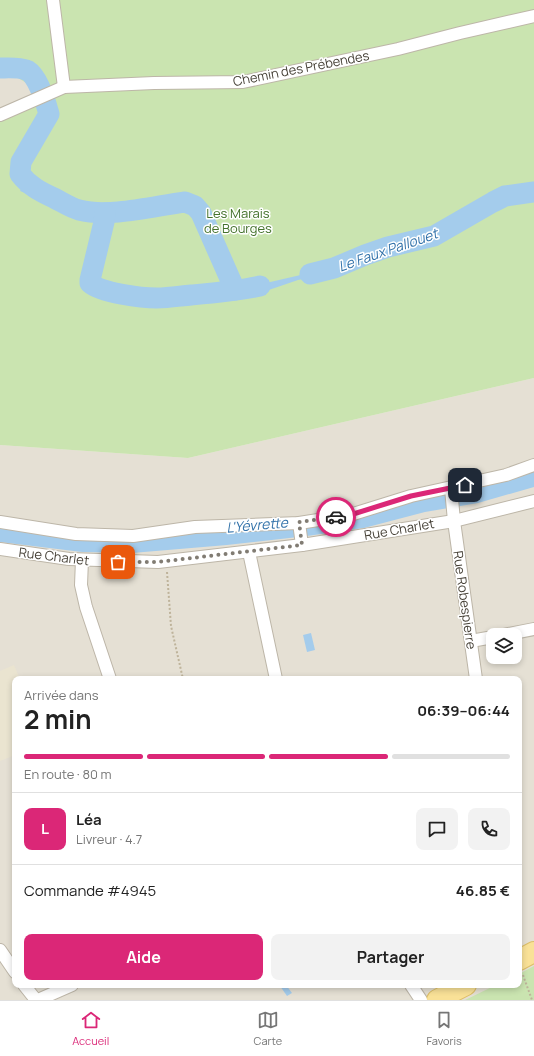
<!DOCTYPE html>
<html lang="fr">
<meta charset="utf-8">
<style>
body{margin:0;font-family:Manrope,sans-serif;background:#f2f2f2;color:#222;height:100vh;display:flex;flex-direction:column;font-size:15px;white-space:nowrap}
*{box-sizing:border-box;margin:0}
p{font-size:13px;color:#767676}
.icon{flex:none;width:22px;height:22px;fill:none;stroke:currentColor;stroke-width:2;stroke-linecap:round;stroke-linejoin:round}
.map{position:relative;flex:1;overflow:hidden}
.sheet{position:absolute;left:12px;top:676px;width:510px;height:312px;display:flex;flex-direction:column;background:#fff;border-radius:8px;box-shadow:0 2px 6px #0003}
.sheet>*{flex:none}
.controls{position:absolute;left:486px;top:628px;display:grid;gap:8px}
.controls a{display:grid;place-items:center;width:36px;height:36px;border-radius:8px;background:#fff;box-shadow:0 2px 6px #0003;font-size:20px}
.pin{position:absolute;display:grid;place-items:center;width:34px;height:34px;color:#fff;margin:-17px;border-radius:8px;box-shadow:0 2px 6px #0006}
.courier{position:absolute;display:grid;place-items:center;width:40px;height:40px;margin:-20px;border:3px solid #db2777;border-radius:50%;background:#fff;color:#222;box-shadow:0 1px 5px #0007}
.overview em{font-style:normal;font-weight:700}
.overview div{display:flex;flex-direction:column-reverse}
.overview{display:flex;align-items:center;justify-content:space-between;height:68px;padding:0 12px}
h1{font-size:26px;font-weight:700;line-height:30px}
.bar{display:grid;grid-template-columns:repeat(4,1fr);gap:6px 4px;align-content:center;height:48px;padding:0 12px}
.bar i{height:5px;border-radius:3px;background:#e0e0e0}
.bar .selected{background:#db2777}
.bar p{grid-column:span 4}
.line{display:flex;align-items:center;gap:10px;padding:0 12px;border-top:1px solid #e0e0e0}
.line div{flex:1}
.round{display:grid;place-items:center;flex:none;width:42px;height:42px;border-radius:8px;background:#f2f2f2}
.cta{display:flex;gap:8px;margin-top:auto;padding:8px 12px}
.cta a{flex:1;height:46px;border-radius:8px;background:#db2777;color:#fff;font-size:16px;font-weight:700;line-height:46px;text-align:center}
.cta a+a{background:#f2f2f2;color:#222}
.tabs{display:flex;justify-content:space-around;align-items:center;height:56px;border-top:1px solid #e0e0e0;background:#fff;font-size:11px;color:#767676}
.tabs a{display:grid;justify-items:center;gap:2px}
.tabs .selected{color:#db2777}
.map>svg:first-child{display:block}
.residential{fill:#e5e0d4;fill-rule:evenodd}
.education{fill:#eae4d0}
.green{fill:#cae4b0}
.water{fill:#a4ccec}
.lines{fill:none;stroke-linecap:round;stroke-linejoin:round}
.river{stroke:#a4ccec;stroke-width:21}
.street-casing{stroke:#bdb6a8;stroke-width:14}
.primary-casing{stroke:#ddbf68;stroke-width:22}
.path{stroke:#beb39a;stroke-width:2;stroke-dasharray:2 2;stroke-linecap:butt}
.street{stroke:#fff;stroke-width:12}
.primary{stroke:#f9e197;stroke-width:20}
.done{stroke:#817c73;stroke-width:4;stroke-dasharray:0 7.2}
.route{stroke:#db2777;stroke-width:5}
.labels{text-anchor:middle;stroke-width:3;stroke-linejoin:round;paint-order:stroke}
.street-label{font-size:13px;fill:#443f35;stroke:#fff}
.park-label{font-size:13px;fill:#44722c;stroke:#fff}
.water-label{font-size:14px;font-style:italic;fill:#3473aa;stroke:#fff}
</style>
<div class="map">
<svg width="534" height="1000" viewBox="0 0 534 1000">
<rect width="100%" height="100%" fill="#f2eee5"/>
<g class="residential">
<polygon points="10,73 33,82 40,100 0,204 0,74"/>
<path d="M 534,378 L 534,1000 L 0,1000 L 0,445 L 188,458 ZM 493,635 L 515,635 L 515,657 L 493,657 ZM 15,679 L 519,679 L 519,985 L 15,985 Z"/>
</g>
<polygon class="education" points="14,665 20,679 15,679 15,755 0,761 0,671"/>
<g class="green">
<polygon points="0,0 534,0 534,378 188,458 0,445 0,115 40,98 36,89 10,73 0,74"/>
<polygon points="534,966 534,1000 465,1000 496,985 519,985 519,974"/>
</g>
<g class="water">
<path d="M 0,63 C 7,62 26,62 32,66 C 39,71 46,85 50,93 L 40,98 C 30,75 26,72 0,74 Z"/>
<polygon points="25,183 76,210 105,214 103,229 89,285 115,294 153,299 231,291 344,265 388,247 440,234 500,197 534,192 534,199 511,201 500,205 453,234 433,242 398,250 367,260 347,270 298,280 260,293 239,296 193,298 159,301 139,301 122,298 100,292 87,288 84,285 102,221 100,220 83,215 20,191"/>
<polygon points="534,472 534,487 478,503 425,512 364,528 307,536 227,545 132,553 82,552 0,542 0,528 75,539 350,520 430,497 473,490"/>
<polygon points="311,633 315,650 307,652 303,635"/>
<polygon points="282,985 286,985 292,993 287,996 280,986"/>
</g>
<g class="lines">
<g class="river">
<path d="M 0,68 C 7,68 19,67 26,70 C 37,73 46,103 49,114 L 21,162 L 20,174 C 29,186 41,192 54,198 C 62,202 71,208 79,210 C 110,218 154,206 185,202 L 195,206 L 201,213 L 235,290"/>
<path d="M 105,213 L 104,222 L 90,280 L 90,283 C 101,293 142,298 157,298 C 168,298 180,296 191,295 C 214,293 238,291 260,286"/>
<polyline points="310,274 334,268 365,255 388,247 434,236 493,202 505,196 534,192"/>
</g>
<g class="street-casing">
<g id="street">
<polyline points="53,0 64,87"/>
<polyline points="0,115 64,87 154,83 243,82 398,49 460,33 534,16"/>
<polyline points="451,488 454,521 476,679"/>
<polyline points="0,522 76,534 133,536 195,527 299,523 350,515 411,496 506,475 534,465"/>
<polyline points="299,523 302,545"/>
<polyline points="0,549 69,559 158,562 302,545 454,521 534,501"/>
<polyline points="249,552 276,679"/>
<polyline points="82,560 81,585 86,607 110,679"/>
<polyline points="503,635 534,629"/>
<polyline points="471,641 493,637"/>
<polyline points="0,950 15,972"/>
<polyline points="24,985 36,1000"/>
<polyline points="411,985 421,1000"/>
<polyline points="38,1000 72,985"/>
</g>
</g>
<g class="primary-casing">
<g id="primary">
<polyline points="519,960 534,952"/>
<polyline points="437,1000 466,985"/>
</g>
</g>
<g class="path">
<polyline points="167,572 171,626 183,679"/>
<polyline points="523,975 532,1000"/>
</g>
<use href="#street" class="street"/>
<use href="#primary" class="primary"/>
</g>
<g class="lines">
<polyline class="done" points="118,562 158,562 302,545 299,522 336,517"/>
<polyline class="route" points="336,517 350,515 411,496 465,485"/>
</g>
<g class="labels">
<g class="street-label">
<text transform="translate(301 68) rotate(-11)" y="5">Chemin des Prébendes</text>
<text transform="translate(399 529) rotate(-10)" y="5">Rue Charlet</text>
<text transform="translate(54 556) rotate(7)" y="5">Rue Charlet</text>
<text transform="translate(465 600) rotate(82)" y="5">Rue Robespierre</text>
</g>
<g class="park-label">
<text x="238" y="218">Les Marais<tspan x="238" dy="15">de Bourges</tspan></text>
</g>
<g class="water-label">
<text transform="translate(388 250) rotate(-19)" y="5">Le Faux Pallouet</text>
<text transform="translate(257 525) rotate(-5)" y="5">L'Yévrette</text>
</g>
</g>
</svg>
<div class="controls">
<a><svg class="icon" aria-label="layers" viewBox="0 0 24 24"><path d="M12 4l9 5-9 5-9-5zM3 14l9 5 9-5"/></svg></a>
</div>
<div class="pin" style="left:118px;top:562px;background:#ea580c"><svg class="icon" aria-label="bag" viewBox="0 0 24 24"><path d="M5 8h14l-1 12H6zM9 8a3 3 0 0 1 6 0"/></svg></div>
<div class="pin" style="left:465px;top:485px;background:#1f2937"><svg class="icon" aria-label="home" viewBox="0 0 24 24"><path d="M3 11l9-7 9 7M6 9v11h12V9"/></svg></div>
<div class="courier" style="left:336px;top:517px"><svg class="icon" aria-label="car" viewBox="0 0 24 24"><path d="M5 17H2v-5l4-1 3-4h7l3 4 3 1v5h-3M9 17h6M6 11h13"/><circle cx="7" cy="17" r="2"/><circle cx="17" cy="17" r="2"/></svg></div>
<section class="sheet">
<div class="overview"><div><h1>2 min</h1><p>Arrivée dans</p></div><em>06:39–06:44</em></div>
<div class="bar"><i class="selected"></i><i class="selected"></i><i class="selected"></i><i></i><p>En route · 80 m</p></div>
<div class="line" style="height:72px"><b class="round" style="background:#db2777;color:#fff">L</b><div><b>Léa</b><p>Livreur · 4.7</p></div><a class="round"><svg class="icon" aria-label="chat" viewBox="0 0 24 24"><path d="M4 5h16v11H9l-5 4z"/></svg></a><a class="round"><svg class="icon" aria-label="phone" viewBox="0 0 24 24"><path d="M5 4h4l2 5-3 2q2 4 5 5l2-3 5 2v4C11 20 4 13 5 4z"/></svg></a></div>
<div class="line" style="height:52px"><div>Commande #4945</div><b>46.85 €</b></div>
<div class="cta"><a>Aide</a><a>Partager</a></div>
</section>
</div>
<nav class="tabs">
<a class="selected"><svg class="icon" aria-label="home" viewBox="0 0 24 24"><path d="M3 11l9-7 9 7M6 9v11h12V9"/></svg>Accueil</a>
<a><svg class="icon" aria-label="map" viewBox="0 0 24 24"><path d="M3 6l6-2 6 2 6-2v14l-6 2-6-2-6 2zM9 4v14M15 6v14"/></svg>Carte</a>
<a><svg class="icon" aria-label="saved" viewBox="0 0 24 24"><path d="M7 4h10v16l-5-4-5 4z"/></svg>Favoris</a>
</nav>
